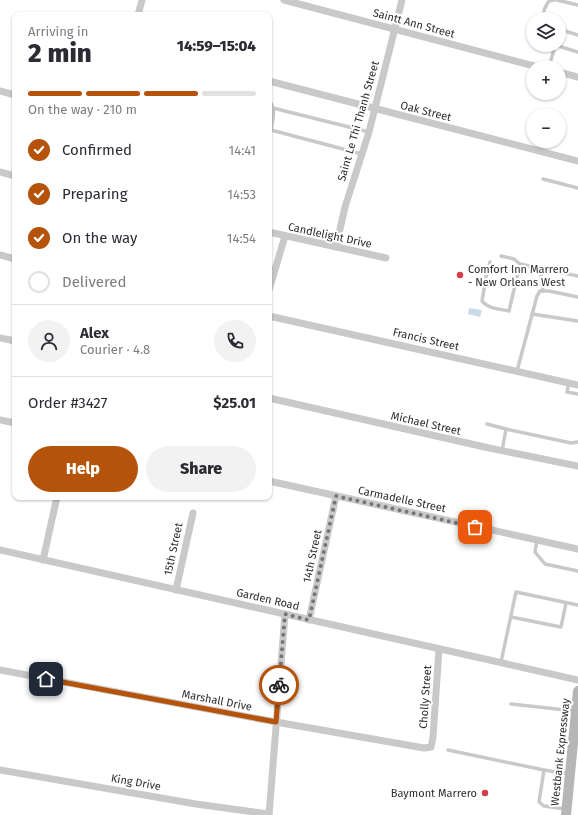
<!DOCTYPE html>
<meta charset="utf-8">
<style>
body{margin:0;font-family:"Fira Sans",sans-serif;background:#f2f2f3;color:#2b2b33;height:100vh;display:flex;flex-direction:column;font-size:15px;white-space:nowrap}
*{box-sizing:border-box;margin:0}
p{font-size:13px;color:#7c7c81}
.icon{flex:none;width:22px;height:22px;fill:none;stroke:currentColor;stroke-width:2;stroke-linecap:round;stroke-linejoin:round}
.map{position:relative;flex:1;overflow:hidden}
.panel{position:absolute;left:12px;top:12px;width:260px;height:488px;display:flex;flex-direction:column;background:#fff;border-radius:8px;box-shadow:0 1px 3px #0004}
.panel>*{flex:none}
.fabs{position:absolute;left:526px;top:12px;display:grid;gap:8px}
.fabs a{display:grid;place-items:center;width:40px;height:40px;border-radius:50%;background:#fff;box-shadow:0 1px 3px #0004;font-size:20px}
.pin{position:absolute;display:grid;place-items:center;width:34px;height:34px;color:#fff;margin:-17px;border-radius:8px;box-shadow:0 2px 6px #0006}
.courier{position:absolute;display:grid;place-items:center;width:40px;height:40px;margin:-20px;border:3px solid #b45309;border-radius:50%;background:#fff;color:#222;box-shadow:0 1px 5px #0007}
.headline em{font-style:normal;font-weight:800}
.headline div{display:flex;flex-direction:column-reverse}
.headline{display:flex;align-items:center;justify-content:space-between;height:68px;padding:0 16px}
h1{font-size:26px;font-weight:800;line-height:30px}
.bar{display:grid;grid-template-columns:repeat(4,1fr);gap:6px 4px;align-content:center;height:48px;padding:0 16px}
.bar i{height:5px;border-radius:3px;background:#e1e1e2}
.bar .current{background:#b45309}
.bar p{grid-column:span 4}
.line{display:flex;align-items:center;gap:10px;padding:0 16px;border-top:1px solid #e1e1e2}
.line div{flex:1}
.round{display:grid;place-items:center;flex:none;width:42px;height:42px;border-radius:21px;background:#f2f2f3}
ol{padding:0 16px;list-style:none}
li{display:flex;align-items:center;gap:12px;height:44px}
li p{margin-inline-start:auto}
li .icon{padding:4px;border-radius:50%;background:#b45309;color:#fff;stroke-width:4}
li:last-child{color:#7c7c81}
li i{width:22px;height:22px;border:2px solid #e1e1e2;border-radius:50%}
.cta{display:flex;gap:8px;margin-top:auto;padding:8px 16px}
.cta a{flex:1;height:46px;border-radius:24px;background:#b45309;color:#fff;font-size:16px;font-weight:800;line-height:46px;text-align:center}
.cta a+a{background:#f2f2f3;color:#2b2b33}
.map>svg:first-child{display:block}
.water{fill:#c8dce7}
.lines{fill:none;stroke-linecap:round;stroke-linejoin:round}
.lane{stroke:#c9c9c9;stroke-width:3.5}
.street{stroke:#c9c9c9;stroke-width:7}
.secondary{stroke:#b6b6b6;stroke-width:10}
.done{stroke:#767676;stroke-width:4;stroke-dasharray:0 7.2}
.route{stroke:#b45309;stroke-width:5}
.poi-dot{fill:#d53c4c;stroke:#fff;stroke-width:1.5}
.labels{text-anchor:middle;stroke-width:4;stroke-linejoin:round;paint-order:stroke}
.street-label{font-size:11px;fill:#2c2c2c;stroke:#fff}
.poi-label{font-size:11px;fill:#2c2c2c;stroke:#fff;text-anchor:start}
</style>
<div class="map">
<svg width="578" height="815" viewBox="0 0 578 815">
<rect width="100%" height="100%" fill="#fff"/>
<polygon class="water" points="469,308 482,310 480,317 468,314"/>
<g class="lines">
<g class="lane">
<polyline points="557,0 578,5"/>
<path d="M 545,19 C 542,12 545,7 549,1 L 554,0"/>
<polyline points="559,29 578,35"/>
<polyline points="555,45 578,52"/>
<polyline points="549,67 555,46"/>
<path d="M 269,100 C 276,109 273,119 271,130 L 362,154"/>
<polyline points="273,108 369,132"/>
<polyline points="543,179 578,188"/>
<polyline points="501,256 514,259 520,264"/>
<path d="M 490,262 L 486,277 L 482,301 C 488,309 500,309 509,311 L 520,264 L 578,276"/>
<polyline points="542,268 541,276 543,291"/>
<polyline points="532,314 578,321"/>
<polyline points="517,371 537,296 540,291 549,291 578,297"/>
<polyline points="569,382 567,392 578,394"/>
<polyline points="487,424 506,429"/>
<polyline points="502,451 506,429 571,443 578,442"/>
<polyline points="537,540 535,552 545,564 578,571"/>
<polyline points="511,617 561,627 566,603"/>
<polyline points="501,662 516,592 578,605"/>
<polyline points="511,704 575,711"/>
<polyline points="448,750 544,770 569,774"/>
<polyline points="544,770 539,802 544,806 565,809"/>
</g>
<g class="street">
<polyline points="284,0 538,67"/>
<polyline points="138,15 142,0"/>
<polyline points="559,72 578,77"/>
<polyline points="269,81 578,161"/>
<polyline points="0,91 15,95"/>
<polyline points="0,172 15,176"/>
<polyline points="269,232 386,258"/>
<polyline points="336,247 345,207 369,132 402,0"/>
<polyline points="0,255 15,259"/>
<polyline points="269,290 285,236"/>
<polyline points="269,316 578,385"/>
<polyline points="0,338 15,341"/>
<polyline points="269,398 489,448 578,466"/>
<polyline points="0,420 15,423"/>
<polyline points="269,481 578,549"/>
<polyline points="0,550 578,680"/>
<polyline points="43,560 57,497"/>
<polyline points="176,590 193,513"/>
<polyline points="309,620 336,496"/>
<polyline points="0,670 276,722 424,748 431,747 433,737 439,649"/>
<polyline points="0,770 196,804 269,814"/>
<polyline points="269,815 285,614"/>
</g>
<polyline class="secondary" points="566,815 578,691"/>
</g>
<g class="lines">
<polyline class="done" points="279,685 285,614 309,620 336,496 475,527"/>
<polyline class="route" points="46,679 276,722 279,685"/>
</g>
<g class="poi-dot">
<circle cx="460" cy="275" r="4"/>
<circle cx="485" cy="793" r="4"/>
</g>
<g class="labels">
<g class="street-label">
<text transform="translate(414 23) rotate(15)" y="4">Saintt Ann Street</text>
<text transform="translate(426 111) rotate(14)" y="4">Oak Street</text>
<text transform="translate(358 121) rotate(-74)" y="4">Saint Le Thi Thanh Street</text>
<text transform="translate(330 235) rotate(12)" y="4">Candlelight Drive</text>
<text transform="translate(426 339) rotate(13)" y="4">Francis Street</text>
<text transform="translate(426 423) rotate(13)" y="4">Michael Street</text>
<text transform="translate(402 499) rotate(12)" y="4">Carmadelle Street</text>
<text transform="translate(173 549) rotate(-78)" y="4">15th Street</text>
<text transform="translate(312 556) rotate(-78)" y="4">14th Street</text>
<text transform="translate(268 599) rotate(13)" y="4">Garden Road</text>
<text transform="translate(425 697) rotate(-86)" y="4">Cholly Street</text>
<text transform="translate(217 700) rotate(11)" y="4">Marshall Drive</text>
<text transform="translate(560 752) rotate(-84)" y="4">Westbank Expressway</text>
<text transform="translate(136 782) rotate(10)" y="4">King Drive</text>
</g>
<g class="poi-label">
<text x="468" y="273">Comfort Inn Marrero<tspan x="468" dy="13">- New Orleans West</tspan></text>
<text x="477" y="797" text-anchor="end">Baymont Marrero</text>
</g>
</g>
</svg>
<div class="fabs">
<a><svg class="icon" aria-label="layers" viewBox="0 0 24 24"><path d="M12 4l9 5-9 5-9-5zM3 14l9 5 9-5"/></svg></a>
<a>+</a>
<a>−</a>
</div>
<div class="pin" style="left:475px;top:527px;background:#ea580c"><svg class="icon" aria-label="bag" viewBox="0 0 24 24"><path d="M5 8h14l-1 12H6zM9 8a3 3 0 0 1 6 0"/></svg></div>
<div class="pin" style="left:46px;top:679px;background:#1f2937"><svg class="icon" aria-label="home" viewBox="0 0 24 24"><path d="M3 11l9-7 9 7M6 9v11h12V9"/></svg></div>
<div class="courier" style="left:279px;top:685px"><svg class="icon" aria-label="bike" viewBox="0 0 24 24"><circle cx="6" cy="16" r="4"/><circle cx="18" cy="16" r="4"/><path d="M6 16l4-8h5l3 8M10 8l3 8H6M13 5h3"/></svg></div>
<section class="panel">
<div class="headline"><div><h1>2 min</h1><p>Arriving in</p></div><em>14:59–15:04</em></div>
<div class="bar"><i class="current"></i><i class="current"></i><i class="current"></i><i></i><p>On the way · 210 m</p></div>
<ol>
<li><svg class="icon" aria-label="check" viewBox="0 0 24 24"><path d="M5 12l5 5 9-10"/></svg>Confirmed<p>14:41</p></li>
<li><svg class="icon" aria-label="check" viewBox="0 0 24 24"><path d="M5 12l5 5 9-10"/></svg>Preparing<p>14:53</p></li>
<li><svg class="icon" aria-label="check" viewBox="0 0 24 24"><path d="M5 12l5 5 9-10"/></svg>On the way<p>14:54</p></li>
<li><i></i>Delivered</li>
</ol>
<div class="line" style="height:72px"><a class="round"><svg class="icon" aria-label="person" viewBox="0 0 24 24"><circle cx="12" cy="8" r="4"/><path d="M4 21q1-7 8-7t8 7"/></svg></a><div><b>Alex</b><p>Courier · 4.8</p></div><a class="round"><svg class="icon" aria-label="phone" viewBox="0 0 24 24"><path d="M5 4h4l2 5-3 2q2 4 5 5l2-3 5 2v4C11 20 4 13 5 4z"/></svg></a></div>
<div class="line" style="height:52px"><div>Order #3427</div><b>$25.01</b></div>
<div class="cta"><a>Help</a><a>Share</a></div>
</section>
</div>
